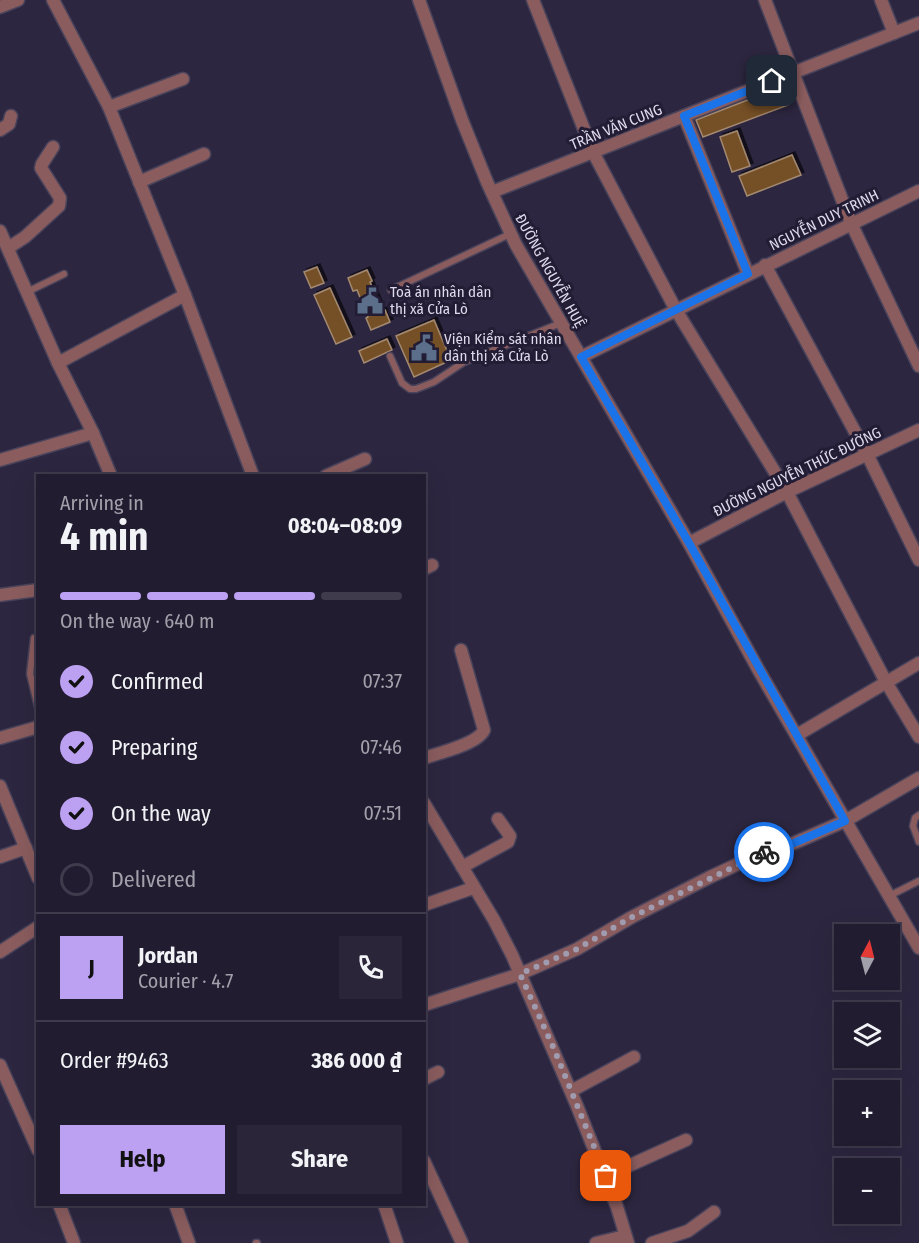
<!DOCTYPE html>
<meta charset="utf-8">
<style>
body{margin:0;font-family:"Fira Sans Condensed",sans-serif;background:#2a2538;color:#f1f3f6;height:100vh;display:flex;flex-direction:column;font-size:22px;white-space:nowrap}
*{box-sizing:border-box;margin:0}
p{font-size:20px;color:#a2a1ab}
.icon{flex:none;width:33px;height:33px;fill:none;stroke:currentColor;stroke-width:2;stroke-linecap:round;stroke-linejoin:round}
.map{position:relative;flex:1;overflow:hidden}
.drawer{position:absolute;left:36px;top:474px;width:390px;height:732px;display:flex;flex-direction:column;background:#221c30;border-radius:0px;box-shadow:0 6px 24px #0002,0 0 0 2px #3f3a4c}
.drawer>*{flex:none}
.needle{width:39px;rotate:7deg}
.tools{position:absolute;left:834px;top:924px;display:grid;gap:12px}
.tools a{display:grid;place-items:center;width:66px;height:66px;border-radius:0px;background:#221c30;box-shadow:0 6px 24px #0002,0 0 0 2px #3f3a4c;font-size:30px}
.pin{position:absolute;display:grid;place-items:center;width:51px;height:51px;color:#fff;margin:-26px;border-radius:12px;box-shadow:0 3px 9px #0006}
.courier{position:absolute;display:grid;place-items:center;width:60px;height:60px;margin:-30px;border:4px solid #1a73e8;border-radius:50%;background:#fff;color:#222;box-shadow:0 2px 8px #0007}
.overview em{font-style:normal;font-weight:700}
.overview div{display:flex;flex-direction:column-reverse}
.overview{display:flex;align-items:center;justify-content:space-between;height:102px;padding:0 24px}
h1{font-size:39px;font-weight:700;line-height:45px}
.bar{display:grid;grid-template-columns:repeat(4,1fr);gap:9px 6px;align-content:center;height:72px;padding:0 24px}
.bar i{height:8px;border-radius:4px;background:#3f3a4c}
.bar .on{background:#bca0f2}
.bar p{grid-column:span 4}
.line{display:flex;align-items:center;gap:15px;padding:0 24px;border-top:2px solid #3f3a4c}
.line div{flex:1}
.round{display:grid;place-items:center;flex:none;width:63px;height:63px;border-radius:0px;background:#2a2538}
ol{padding:0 24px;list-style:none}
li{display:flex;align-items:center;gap:18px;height:66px}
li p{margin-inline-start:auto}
li .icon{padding:6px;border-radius:50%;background:#bca0f2;color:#111;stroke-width:4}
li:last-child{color:#a2a1ab}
li i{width:33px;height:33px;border:3px solid #3f3a4c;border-radius:50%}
.cta{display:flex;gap:12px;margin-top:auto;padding:12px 24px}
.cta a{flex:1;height:69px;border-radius:0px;background:#bca0f2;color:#111;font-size:24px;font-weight:700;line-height:69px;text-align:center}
.cta a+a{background:#2a2538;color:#f1f3f6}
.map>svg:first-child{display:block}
.building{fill:#755028;stroke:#a38970;stroke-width:1.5;filter:url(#shadow)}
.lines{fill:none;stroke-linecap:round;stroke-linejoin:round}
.service-casing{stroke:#49435b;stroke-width:9}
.minor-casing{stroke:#49435b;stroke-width:15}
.tertiary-casing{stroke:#49435b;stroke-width:15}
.service{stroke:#8a5c5e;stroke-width:6}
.minor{stroke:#8a5c5e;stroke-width:12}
.tertiary{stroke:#8a5c5e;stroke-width:12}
.done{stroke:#a09baf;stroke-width:6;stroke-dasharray:0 10.8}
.route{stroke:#1a73e8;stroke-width:8}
.labels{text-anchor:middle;stroke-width:6;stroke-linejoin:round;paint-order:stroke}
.street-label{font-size:15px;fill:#dedaeb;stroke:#231c35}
.poi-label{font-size:15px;fill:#dedaeb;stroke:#231c35;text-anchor:start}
</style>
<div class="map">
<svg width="919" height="1243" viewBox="0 0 919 1243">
<defs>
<filter id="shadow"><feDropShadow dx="3" dy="-3" stdDeviation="0" flood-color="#0009"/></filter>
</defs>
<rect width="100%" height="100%" fill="#2d2640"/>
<g class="building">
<polygon points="781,87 788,105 703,137 696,120"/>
<polygon points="737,131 750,166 732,172 720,137"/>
<polygon points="792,155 801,175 747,196 739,176"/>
<polygon points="317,267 324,283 311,288 304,272"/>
<polygon points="367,270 372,281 370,282 382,311 385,310 390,322 371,330 366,318 368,317 357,290 353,291 348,278"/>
<polygon points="330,288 352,337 336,344 314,295"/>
<polygon points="434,320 451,360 414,377 396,336"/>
<polygon points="387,339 392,350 364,363 359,351"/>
</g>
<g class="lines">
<g class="service-casing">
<g id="service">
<polyline points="391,290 510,234"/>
<polyline points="27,292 64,274"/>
<polyline points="390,356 402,383 410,389 416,389 434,382 464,362 561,323"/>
<polyline points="34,638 30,674 38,707"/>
<polyline points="919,815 915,818 913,826 919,842"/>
<polyline points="889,896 919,881"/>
<polyline points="256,1243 257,1243"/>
</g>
</g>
<g class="minor-casing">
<g id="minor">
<polyline points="53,0 109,107 185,295 253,476"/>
<polyline points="533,0 593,152 676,310 787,492 886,682 919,737"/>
<polyline points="765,0 851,223 919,366"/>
<polyline points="881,0 894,33"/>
<polyline points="109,107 183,79"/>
<polyline points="684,116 748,274"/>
<polyline points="0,130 9,124 11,116"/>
<polyline points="139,182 204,154"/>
<polyline points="492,192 919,23"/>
<polyline points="0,231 58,363"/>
<polyline points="8,248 25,237 59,206 60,198 41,168 42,164 53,147"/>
<polyline points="765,265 867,454 919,560"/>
<polyline points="0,460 93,433"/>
<polyline points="111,476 93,433 58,363 185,295"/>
<polyline points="326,476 365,459"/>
<polyline points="689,543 787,492 919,430"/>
<polyline points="424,569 432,565"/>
<polyline points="0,595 38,590"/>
<polyline points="797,735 919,663"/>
<polyline points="0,738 38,727"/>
<path d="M 424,758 C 439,753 478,744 484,730 L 461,650"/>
<polyline points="0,786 38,878"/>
<polyline points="424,803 494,920 512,955 577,1106 617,1207 628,1243"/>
<polyline points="0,857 26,848"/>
<polyline points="462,867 508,842 510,836 498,819"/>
<polyline points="424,905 473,888"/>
<polyline points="0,952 38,927"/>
<polyline points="424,1005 520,974 577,949 632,917 710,877 764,852 794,843 845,821"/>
<polyline points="0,1065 38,1150"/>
<polyline points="424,1079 438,1072"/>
<polyline points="571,1091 634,1057"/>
<polyline points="424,1161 462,1243"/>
<polyline points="606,1176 686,1140"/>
<polyline points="59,1204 74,1243"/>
<polyline points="175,1204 189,1243"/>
<polyline points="384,1204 397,1243"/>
<polyline points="596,1243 625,1236"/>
<polyline points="652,1243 688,1231 714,1212"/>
</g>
</g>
<g class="tertiary-casing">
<g id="tertiary">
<polyline points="419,0 462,120 487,182 516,245 689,543 758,669 919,948"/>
<polyline points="0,7 18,0"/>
<polyline points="581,357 919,191"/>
<polyline points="845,821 919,778"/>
</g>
</g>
<use href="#service" class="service"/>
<use href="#minor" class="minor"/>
<use href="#tertiary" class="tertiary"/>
</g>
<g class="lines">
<polyline class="done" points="606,1176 554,1049 520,974 577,949 632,917 764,852"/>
<polyline class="route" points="764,852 794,843 845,821 689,543 581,357 748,274 684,116 772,81"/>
</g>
<defs>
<g id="civic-bare" transform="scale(2.07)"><path d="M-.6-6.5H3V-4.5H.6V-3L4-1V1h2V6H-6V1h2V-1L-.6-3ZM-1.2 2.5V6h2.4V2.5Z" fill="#5c6f8a" stroke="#231c35" stroke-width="2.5" paint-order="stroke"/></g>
</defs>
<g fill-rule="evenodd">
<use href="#civic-bare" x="370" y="301"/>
<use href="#civic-bare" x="424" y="348"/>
</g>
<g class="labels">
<g class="street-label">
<text transform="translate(616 127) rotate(-22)" y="5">TRẦN VĂN CUNG</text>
<text transform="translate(824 220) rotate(-26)" y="5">NGUYỄN DUY TRINH</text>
<text transform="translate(550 271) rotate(61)" y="5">ĐƯỜNG NGUYỄN HUỆ</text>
<text transform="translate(797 472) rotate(-26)" y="5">ĐƯỜNG NGUYỄN THỨC ĐƯỜNG</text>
</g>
<g class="poi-label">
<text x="390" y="297">Toà án nhân dân<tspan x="390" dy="17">thị xã Cửa Lò</tspan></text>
<text x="444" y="344">Viện Kiểm sát nhân<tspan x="444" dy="17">dân thị xã Cửa Lò</tspan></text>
</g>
</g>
</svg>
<div class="tools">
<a><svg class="needle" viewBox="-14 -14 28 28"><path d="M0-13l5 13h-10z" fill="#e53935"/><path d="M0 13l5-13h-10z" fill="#a2a1ab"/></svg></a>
<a><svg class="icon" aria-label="layers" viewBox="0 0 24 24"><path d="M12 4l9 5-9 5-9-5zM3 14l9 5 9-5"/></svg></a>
<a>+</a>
<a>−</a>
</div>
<div class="pin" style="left:606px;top:1176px;background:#ea580c"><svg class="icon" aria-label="bag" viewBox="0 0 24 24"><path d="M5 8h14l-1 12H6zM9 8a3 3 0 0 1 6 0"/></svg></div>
<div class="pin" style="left:772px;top:81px;background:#1f2937"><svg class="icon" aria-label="home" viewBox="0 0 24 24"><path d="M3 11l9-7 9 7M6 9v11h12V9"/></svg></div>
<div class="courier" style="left:764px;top:852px"><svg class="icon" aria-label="bike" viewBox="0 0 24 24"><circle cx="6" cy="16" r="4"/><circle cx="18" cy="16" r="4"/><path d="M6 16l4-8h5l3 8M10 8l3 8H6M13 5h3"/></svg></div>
<section class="drawer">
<div class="overview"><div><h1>4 min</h1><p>Arriving in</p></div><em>08:04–08:09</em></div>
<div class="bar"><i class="on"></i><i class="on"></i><i class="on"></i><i></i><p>On the way · 640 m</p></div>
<ol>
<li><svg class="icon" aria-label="check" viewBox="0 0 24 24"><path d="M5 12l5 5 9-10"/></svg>Confirmed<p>07:37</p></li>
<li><svg class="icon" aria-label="check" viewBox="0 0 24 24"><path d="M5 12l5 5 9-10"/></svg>Preparing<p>07:46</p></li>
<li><svg class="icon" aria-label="check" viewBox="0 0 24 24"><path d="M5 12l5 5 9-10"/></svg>On the way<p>07:51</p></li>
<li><i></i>Delivered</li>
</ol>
<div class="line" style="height:108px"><b class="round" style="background:#bca0f2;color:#111">J</b><div><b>Jordan</b><p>Courier · 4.7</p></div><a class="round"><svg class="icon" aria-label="phone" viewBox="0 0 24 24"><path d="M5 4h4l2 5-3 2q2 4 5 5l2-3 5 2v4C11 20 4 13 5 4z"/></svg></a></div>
<div class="line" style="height:78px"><div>Order #9463</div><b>386 000 ₫</b></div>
<div class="cta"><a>Help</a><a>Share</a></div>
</section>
</div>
